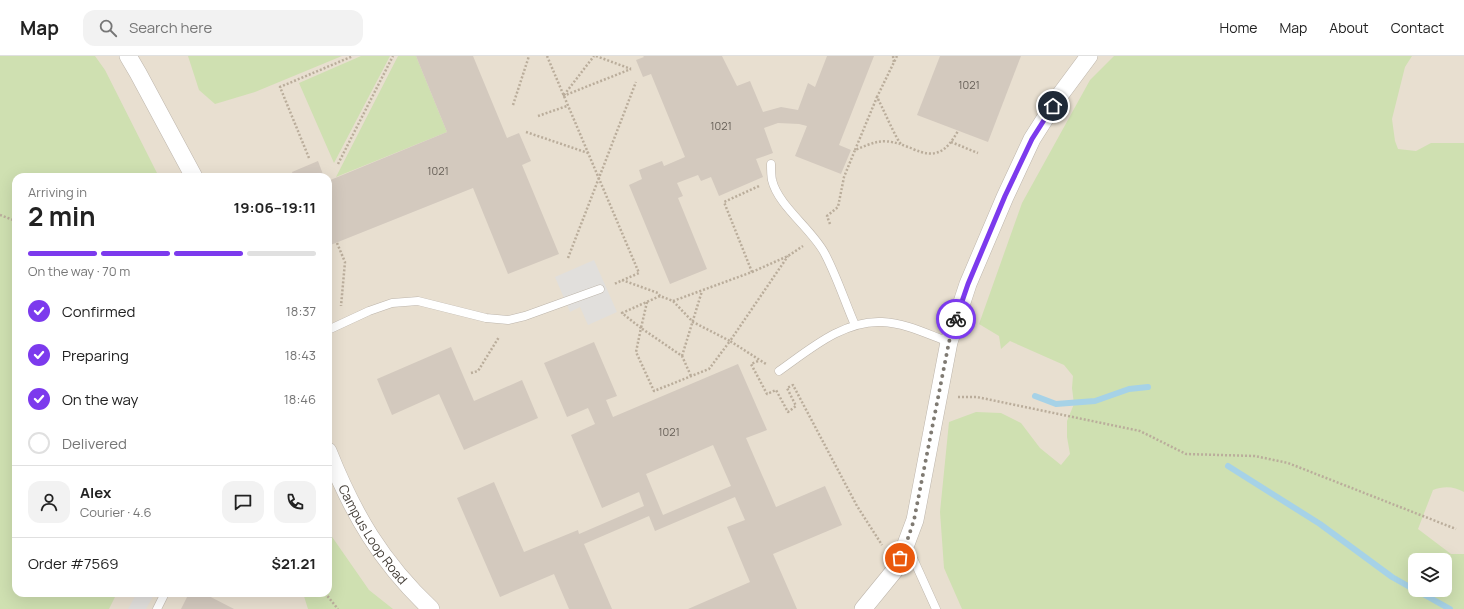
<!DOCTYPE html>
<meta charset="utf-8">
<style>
body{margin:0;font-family:Manrope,sans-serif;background:#f2f2f2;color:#222;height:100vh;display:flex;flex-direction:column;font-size:15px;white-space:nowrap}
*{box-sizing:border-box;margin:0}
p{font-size:13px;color:#767676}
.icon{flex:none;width:22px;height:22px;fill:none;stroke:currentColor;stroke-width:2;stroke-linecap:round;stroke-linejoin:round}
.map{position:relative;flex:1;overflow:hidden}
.panel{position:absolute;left:12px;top:117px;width:320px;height:424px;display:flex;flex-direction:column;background:#fff;border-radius:12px;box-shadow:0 4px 16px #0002}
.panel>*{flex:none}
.fabs{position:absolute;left:1408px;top:497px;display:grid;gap:8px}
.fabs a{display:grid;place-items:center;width:44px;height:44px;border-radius:8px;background:#fff;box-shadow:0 4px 16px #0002;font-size:20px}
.pin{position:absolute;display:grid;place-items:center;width:34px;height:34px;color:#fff;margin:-17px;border:2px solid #fff;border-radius:50%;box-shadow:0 1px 4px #0007}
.courier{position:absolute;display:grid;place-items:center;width:40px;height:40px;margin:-20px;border:3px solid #7c3aed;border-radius:50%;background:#fff;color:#222;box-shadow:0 1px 5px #0007}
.summary em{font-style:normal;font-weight:700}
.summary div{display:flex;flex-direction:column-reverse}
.summary{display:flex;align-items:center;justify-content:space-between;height:68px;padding:0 16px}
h1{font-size:26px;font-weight:700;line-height:30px}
.bar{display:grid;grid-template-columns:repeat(4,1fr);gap:6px 4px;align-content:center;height:48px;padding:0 16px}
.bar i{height:5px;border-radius:3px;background:#e0e0e0}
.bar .on{background:#7c3aed}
.bar p{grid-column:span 4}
.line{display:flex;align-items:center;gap:10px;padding:0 16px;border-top:1px solid #e0e0e0}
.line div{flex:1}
.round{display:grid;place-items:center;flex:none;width:42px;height:42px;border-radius:12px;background:#f2f2f2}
ol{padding:0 16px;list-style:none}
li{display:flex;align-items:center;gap:12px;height:44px}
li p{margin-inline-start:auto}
li .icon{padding:4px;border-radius:50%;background:#7c3aed;color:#fff;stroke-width:4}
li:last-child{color:#767676}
li i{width:22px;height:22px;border:2px solid #e0e0e0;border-radius:50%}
header{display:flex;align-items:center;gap:24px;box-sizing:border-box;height:56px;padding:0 20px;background:#fff;border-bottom:1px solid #e0e0e0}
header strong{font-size:19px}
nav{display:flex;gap:22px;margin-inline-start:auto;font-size:14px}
.search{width:280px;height:36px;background:#f2f2f2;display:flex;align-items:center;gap:10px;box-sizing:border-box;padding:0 14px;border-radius:12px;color:#767676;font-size:15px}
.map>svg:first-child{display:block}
.education{fill:#e8dfd0;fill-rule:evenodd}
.green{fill:#cfe0b1;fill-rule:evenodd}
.parking{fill:#e1dfdc}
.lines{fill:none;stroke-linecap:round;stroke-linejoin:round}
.stream{stroke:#a6d2e7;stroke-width:6}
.building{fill:#d3c9be;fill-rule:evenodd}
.service-casing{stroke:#bdb5ab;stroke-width:9}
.minor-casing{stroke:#bdb5ab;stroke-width:18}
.path{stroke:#baad9b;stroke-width:2.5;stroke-dasharray:2 2;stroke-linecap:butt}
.service{stroke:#fff;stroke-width:8}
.minor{stroke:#fff;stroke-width:17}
.done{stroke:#7f7a72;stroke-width:4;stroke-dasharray:0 7.2}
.route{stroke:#7c3aed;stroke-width:5}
.labels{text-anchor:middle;stroke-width:4;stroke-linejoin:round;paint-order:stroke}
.number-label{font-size:11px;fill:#665f57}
.street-label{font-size:13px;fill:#423c35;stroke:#fff}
</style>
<header>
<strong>Map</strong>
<div class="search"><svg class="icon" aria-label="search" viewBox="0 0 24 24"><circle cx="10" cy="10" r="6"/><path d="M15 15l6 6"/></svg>Search here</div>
<nav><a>Home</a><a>Map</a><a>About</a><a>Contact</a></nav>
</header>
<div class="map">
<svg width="1464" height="553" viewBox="0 0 1464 553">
<rect width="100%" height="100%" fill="#f0ece4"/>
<path class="education" d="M 0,0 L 1464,0 L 1464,553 L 0,553 ZM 16,121 L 328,121 L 328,537 L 16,537 ZM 1415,504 L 1445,504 L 1445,534 L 1415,534 Z"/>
<g class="green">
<polygon points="0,0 95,0 105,14 159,121 16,121 16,537 117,537 109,553 0,553"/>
<polygon points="188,0 342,0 255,36 215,48 199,34"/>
<polygon points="361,0 390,0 334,107 299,27"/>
<polygon points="398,0 416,0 447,76 336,121"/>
<path d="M 1114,0 L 1412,0 L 1405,11 L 1392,63 L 1395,85 L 1398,93 L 1416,95 L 1431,87 L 1464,87 L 1464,436 C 1454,430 1443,430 1433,434 L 1418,473 L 1451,498 L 1464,498 L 1464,553 L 962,553 L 944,512 L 940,456 L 949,366 L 976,356 L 1001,357 L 1021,367 L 1040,392 L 1061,409 L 1070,398 L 1067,381 L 1067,365 L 1074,348 L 1072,332 L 1073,320 L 1064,309 L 1010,285 L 1001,293 L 999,280 L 979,268 L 1022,147 L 1090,24 ZM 1415,504 L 1445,504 L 1445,534 L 1415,534 Z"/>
<polygon points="328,475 369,534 393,553 308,553 303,537 328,537"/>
</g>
<g class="parking">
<polygon points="594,204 617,256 588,269 580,251 570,256 555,221"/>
<polygon points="137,537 155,537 146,553 128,553"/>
</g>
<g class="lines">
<g class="stream">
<polyline points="1035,340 1056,348 1095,345 1129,333 1148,331"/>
<polyline points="1228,410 1320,468 1392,521 1415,534"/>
<polyline points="1416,534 1450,553"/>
</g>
</g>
<g class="building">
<polygon points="416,0 473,0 507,82 519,77 531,105 522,109 559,198 508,218 473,132 328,190 328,125 447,76"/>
<polygon points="643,0 722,0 737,30 750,25 763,56 781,51 798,54 808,27 815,31 827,0 874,0 839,89 851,94 841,118 795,100 807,70 799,68 778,67 764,72 773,97 756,103 763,121 719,140 711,121 701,125 698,119 677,127 683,140 678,142 707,213 670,228 629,129 642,123 639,114 662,105 664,110 685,101 651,18 643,21 636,4 644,1"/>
<polygon points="940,0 1021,0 988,86 917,59"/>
<polygon points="318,105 324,121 294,121 292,116"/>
<path d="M 594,286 L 617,340 L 606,344 L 613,361 L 738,308 L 767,374 L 746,382 L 776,451 L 825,430 L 842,469 L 773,498 L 797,553 L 688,553 L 750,526 L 727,471 L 745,464 L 735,441 L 655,475 L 649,460 L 584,488 L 612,553 L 569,553 L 554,518 L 500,541 L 457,442 L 494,426 L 524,496 L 578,474 L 579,478 L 644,450 L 639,436 L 602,452 L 571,379 L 595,368 L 588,352 L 567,361 L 544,307 ZM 713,389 L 731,430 L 663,459 L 646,418 Z"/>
<polygon points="451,291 474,345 522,324 538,362 464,394 439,338 392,359 377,323"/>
<polygon points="189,537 203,537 234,553 181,553"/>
</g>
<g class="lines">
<g class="service-casing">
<g id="service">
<path d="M 771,108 C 771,113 771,119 772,124 C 778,150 813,174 825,198 C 837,221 845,246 855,269"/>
<polyline points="328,274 369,255 392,247 418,245 486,262 508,264 525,260 600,233"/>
<path d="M 779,315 C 809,294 843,264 882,266 C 905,267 927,278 949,286"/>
<polyline points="907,489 936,553"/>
<polyline points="157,553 165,537"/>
</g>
</g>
<g class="minor-casing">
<g id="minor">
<polyline points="128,0 138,17 194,121"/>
<path id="s1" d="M 328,395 C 353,458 381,506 431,553"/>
<polyline points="863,553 894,515 906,488 915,464 949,286 968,228 1005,141 1032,83 1060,39 1089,0"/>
</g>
</g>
<g class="path">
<polyline points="547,0 639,217 614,228"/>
<polyline points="596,0 631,13"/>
<polyline points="893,0 894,7"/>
<path d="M 897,0 L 877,41 C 881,48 897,85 901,88 C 904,90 909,91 913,93 C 936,103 946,96 958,75"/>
<polyline points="564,39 594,0"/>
<polyline points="563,40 631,13"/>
<polyline points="513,49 529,0"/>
<polyline points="538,60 567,50"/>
<polyline points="526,76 588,97"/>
<polyline points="951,86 978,97"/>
<polyline points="855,94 877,41"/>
<polyline points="309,102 280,31 353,0"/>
<polyline points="338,108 393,0"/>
<polyline points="0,159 16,165"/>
<path d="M 830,168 L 827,160 L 838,151 L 844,121 L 855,94 C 873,87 880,82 900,88"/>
<polyline points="337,187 345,206 341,250"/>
<polyline points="568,202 636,26"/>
<polyline points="752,216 788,200 803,190"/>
<polyline points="622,224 658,237 660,240 673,245 693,266 730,285 788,200"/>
<polyline points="660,240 622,257 641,272 636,296 654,335 709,313 730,285 766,308"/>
<polyline points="673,245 752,216 724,146 759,130"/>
<polyline points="647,246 641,272 682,300 691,320"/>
<polyline points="682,300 702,235"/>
<polyline points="758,305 751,308 767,338 776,334 788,356 796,350 787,332 793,329 857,450 882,489"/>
<polyline points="471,317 478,315 499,281"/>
<polyline points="958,341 977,341 1140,375 1186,398 1255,400 1288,407 1456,473"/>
<polyline points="325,537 338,553"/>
</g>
<use href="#service" class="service"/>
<use href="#minor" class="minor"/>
</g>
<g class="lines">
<polyline class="done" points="900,502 906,488 914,464 949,286 956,263"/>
<polyline class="route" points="956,263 968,228 1005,140 1032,83 1053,50"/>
</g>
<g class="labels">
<g class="number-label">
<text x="969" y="33">1021</text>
<text x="721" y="74">1021</text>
<text x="438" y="119">1021</text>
<text x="669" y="380">1021</text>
</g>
<g class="street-label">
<text dy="5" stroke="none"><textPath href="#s1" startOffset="95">Campus Loop Road</textPath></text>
</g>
</g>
</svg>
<div class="fabs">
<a><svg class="icon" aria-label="layers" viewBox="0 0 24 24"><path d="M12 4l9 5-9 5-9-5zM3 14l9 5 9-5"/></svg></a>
</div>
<div class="pin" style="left:900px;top:502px;background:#ea580c"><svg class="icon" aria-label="bag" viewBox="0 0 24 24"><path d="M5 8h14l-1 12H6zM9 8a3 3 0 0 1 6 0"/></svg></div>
<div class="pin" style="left:1053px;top:50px;background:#1f2937"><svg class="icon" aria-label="home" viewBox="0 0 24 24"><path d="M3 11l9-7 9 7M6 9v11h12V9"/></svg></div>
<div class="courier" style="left:956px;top:263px"><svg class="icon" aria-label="bike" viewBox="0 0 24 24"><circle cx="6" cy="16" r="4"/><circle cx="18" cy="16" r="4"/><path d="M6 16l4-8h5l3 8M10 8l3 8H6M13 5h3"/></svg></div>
<section class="panel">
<div class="summary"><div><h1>2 min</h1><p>Arriving in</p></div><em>19:06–19:11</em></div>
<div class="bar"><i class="on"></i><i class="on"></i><i class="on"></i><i></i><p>On the way · 70 m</p></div>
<ol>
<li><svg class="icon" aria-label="check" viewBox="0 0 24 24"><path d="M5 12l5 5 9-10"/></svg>Confirmed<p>18:37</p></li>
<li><svg class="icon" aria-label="check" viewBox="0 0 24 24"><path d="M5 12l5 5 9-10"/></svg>Preparing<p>18:43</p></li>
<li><svg class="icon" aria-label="check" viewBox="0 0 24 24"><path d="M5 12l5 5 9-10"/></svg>On the way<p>18:46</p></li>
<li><i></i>Delivered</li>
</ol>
<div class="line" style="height:72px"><a class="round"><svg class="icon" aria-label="person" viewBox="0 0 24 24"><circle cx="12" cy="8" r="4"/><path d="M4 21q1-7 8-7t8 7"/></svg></a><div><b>Alex</b><p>Courier · 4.6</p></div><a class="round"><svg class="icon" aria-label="chat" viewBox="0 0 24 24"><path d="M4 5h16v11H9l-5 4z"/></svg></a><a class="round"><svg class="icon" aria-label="phone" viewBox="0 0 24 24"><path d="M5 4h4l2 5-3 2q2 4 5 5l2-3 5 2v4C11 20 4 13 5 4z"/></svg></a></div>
<div class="line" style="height:52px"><div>Order #7569</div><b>$21.21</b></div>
</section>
</div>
